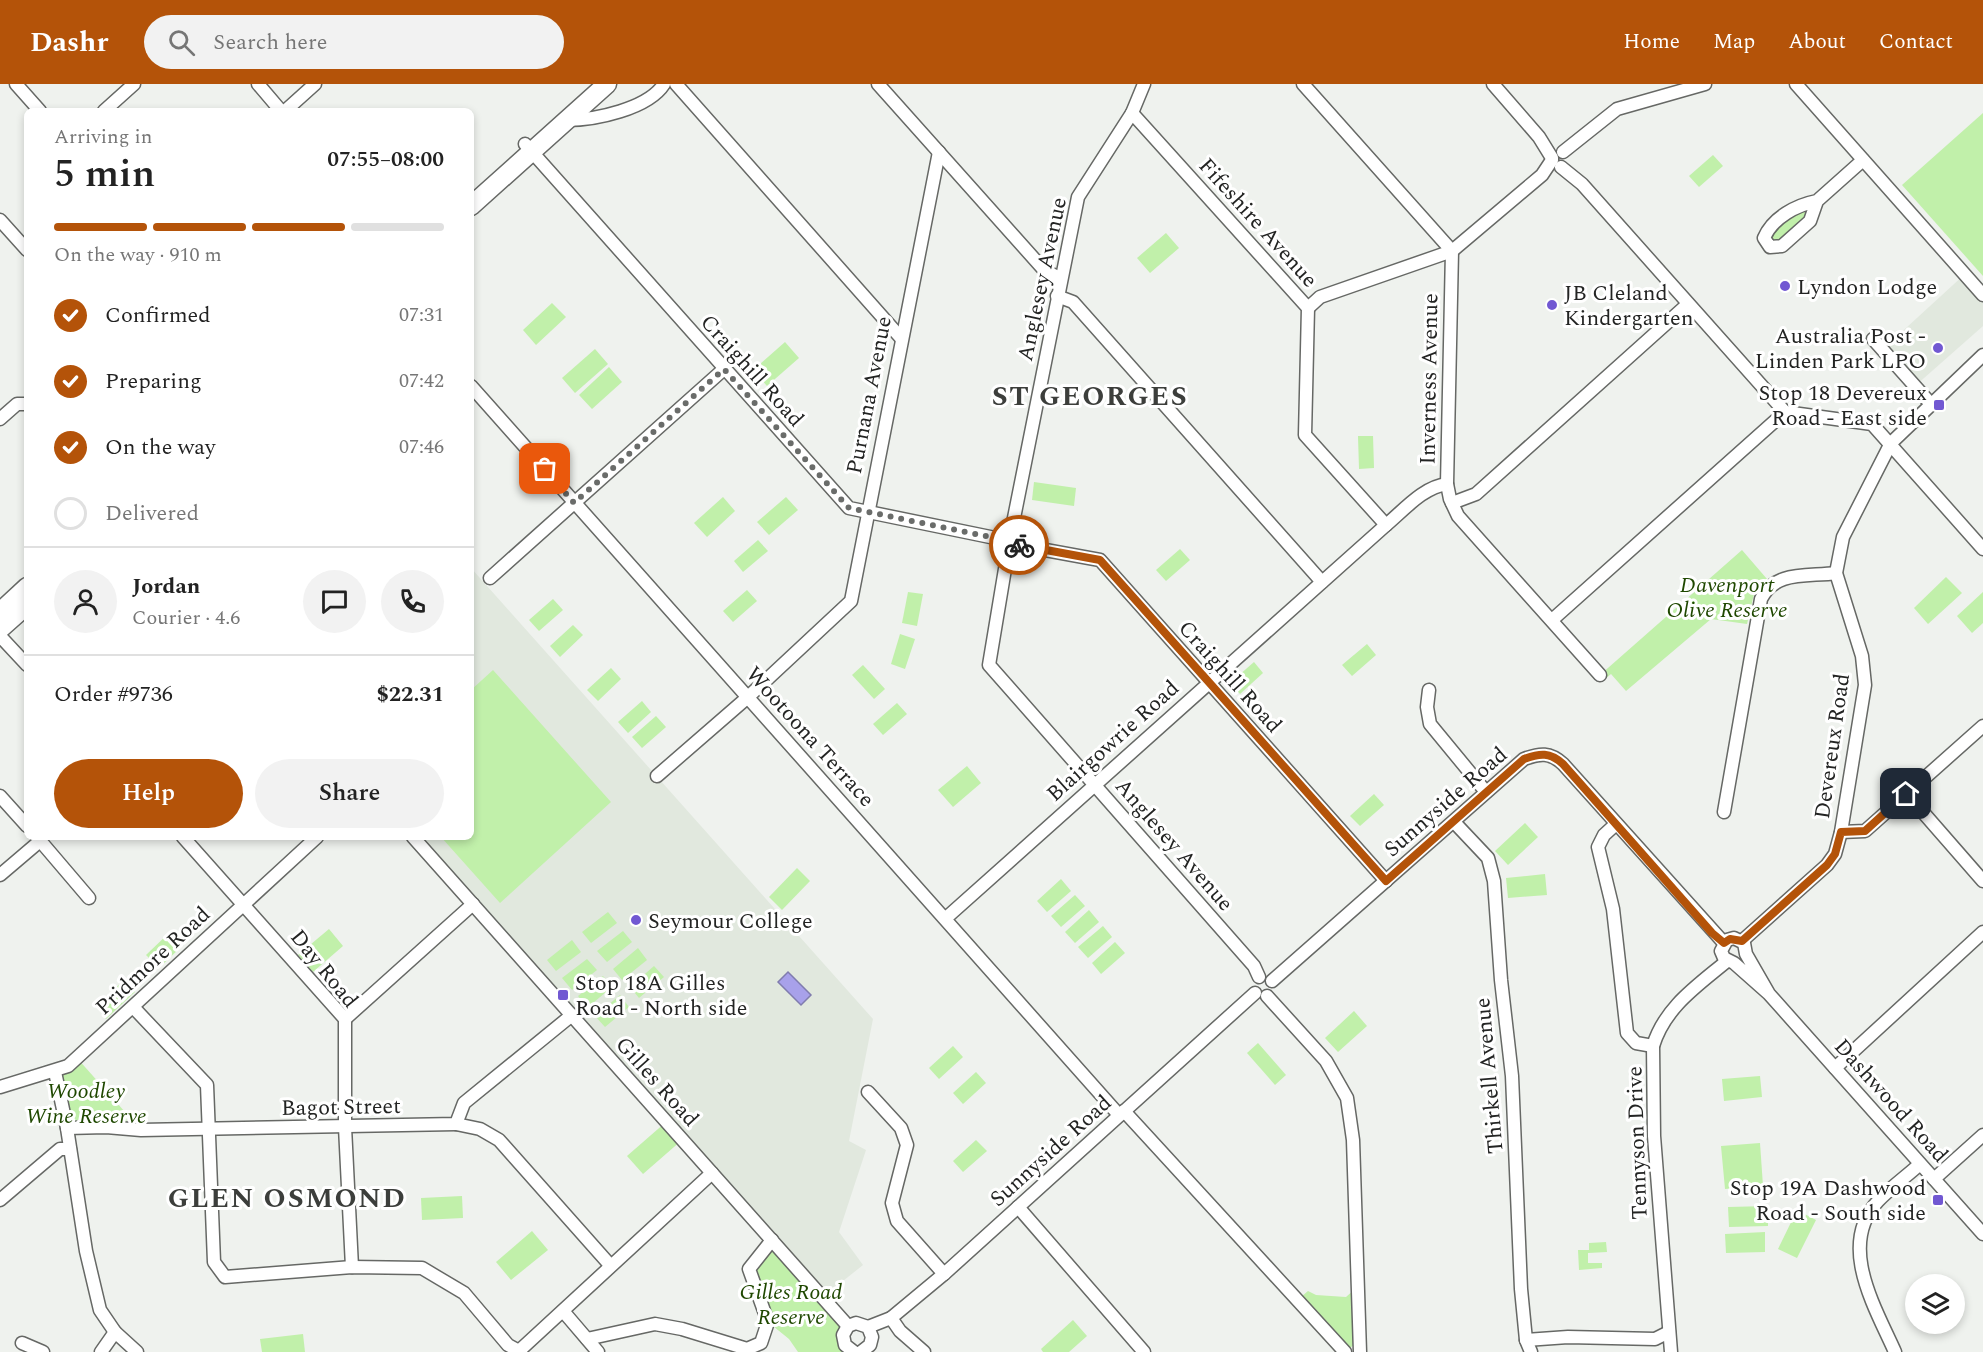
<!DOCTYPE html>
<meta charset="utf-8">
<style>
body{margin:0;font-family:Spectral,serif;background:#f2f2f2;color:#222;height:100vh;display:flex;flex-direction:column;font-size:22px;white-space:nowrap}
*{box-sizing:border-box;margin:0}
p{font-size:20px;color:#767676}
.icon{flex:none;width:33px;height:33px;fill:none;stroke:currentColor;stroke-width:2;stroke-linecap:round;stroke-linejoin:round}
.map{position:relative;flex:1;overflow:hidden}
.panel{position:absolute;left:24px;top:24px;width:450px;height:732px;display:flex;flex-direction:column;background:#fff;border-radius:9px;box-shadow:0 3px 9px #0003}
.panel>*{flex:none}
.buttons{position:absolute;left:1905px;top:1190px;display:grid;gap:12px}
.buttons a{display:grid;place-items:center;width:60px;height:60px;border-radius:50%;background:#fff;box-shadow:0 3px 9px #0003;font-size:30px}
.pin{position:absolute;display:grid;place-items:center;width:51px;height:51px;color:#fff;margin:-26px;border-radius:12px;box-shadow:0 3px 9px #0006}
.courier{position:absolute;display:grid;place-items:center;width:60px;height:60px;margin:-30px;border:4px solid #b45309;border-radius:50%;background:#fff;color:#222;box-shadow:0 2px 8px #0007}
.head em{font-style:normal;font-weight:600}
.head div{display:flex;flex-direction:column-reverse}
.head{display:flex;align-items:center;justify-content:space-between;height:102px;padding:0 30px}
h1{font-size:39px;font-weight:600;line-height:45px}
.bar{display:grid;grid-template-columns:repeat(4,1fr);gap:9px 6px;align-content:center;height:72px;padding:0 30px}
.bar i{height:8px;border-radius:4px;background:#e0e0e0}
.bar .active{background:#b45309}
.bar p{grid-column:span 4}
.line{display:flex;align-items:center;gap:15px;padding:0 30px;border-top:2px solid #e0e0e0}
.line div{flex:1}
.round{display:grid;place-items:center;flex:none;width:63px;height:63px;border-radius:32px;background:#f2f2f2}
ol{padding:0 30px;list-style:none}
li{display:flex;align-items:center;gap:18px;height:66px}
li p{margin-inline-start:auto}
li .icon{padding:6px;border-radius:50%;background:#b45309;color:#fff;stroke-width:4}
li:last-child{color:#767676}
li i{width:33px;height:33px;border:3px solid #e0e0e0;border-radius:50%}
.button{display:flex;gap:12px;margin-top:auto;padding:12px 30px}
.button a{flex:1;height:69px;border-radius:36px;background:#b45309;color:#fff;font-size:24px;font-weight:600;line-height:69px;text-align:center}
.button a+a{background:#f2f2f2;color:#222}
header{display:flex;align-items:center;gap:36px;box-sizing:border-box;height:84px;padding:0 30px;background:#b45309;color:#fff}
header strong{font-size:28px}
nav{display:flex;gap:33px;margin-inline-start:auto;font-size:21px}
.search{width:420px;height:54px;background:#f2f2f2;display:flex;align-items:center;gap:15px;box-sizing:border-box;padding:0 21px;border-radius:33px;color:#767676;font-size:22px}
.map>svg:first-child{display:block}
.built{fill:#e1e8de}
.green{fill:#c1f0aa}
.water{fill:#a8a1ea;stroke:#807cae;stroke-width:1.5}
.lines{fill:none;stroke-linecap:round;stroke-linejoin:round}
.minor-casing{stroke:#666865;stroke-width:15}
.highway-casing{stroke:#666865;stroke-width:21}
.minor{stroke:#fff;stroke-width:12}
.highway{stroke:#fff;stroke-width:18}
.done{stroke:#6a6c6a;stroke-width:6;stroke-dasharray:0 10.8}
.route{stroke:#b45309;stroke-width:8}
.poi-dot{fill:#7158d2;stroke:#fff;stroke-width:2}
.labels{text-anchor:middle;stroke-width:6;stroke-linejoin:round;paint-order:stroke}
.street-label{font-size:22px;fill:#232423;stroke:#fff}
.poi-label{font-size:22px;fill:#232423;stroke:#fff;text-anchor:start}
.park-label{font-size:22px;font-style:italic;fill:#1f4800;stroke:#fff}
.district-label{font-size:28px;font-weight:bold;letter-spacing:1.5px;fill:#3c3e3b;stroke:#fff}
</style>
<header>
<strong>Dashr</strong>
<div class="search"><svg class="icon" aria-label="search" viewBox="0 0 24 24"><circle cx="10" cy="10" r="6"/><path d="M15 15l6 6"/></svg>Search here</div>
<nav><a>Home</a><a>Map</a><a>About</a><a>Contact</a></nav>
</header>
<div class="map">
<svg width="1983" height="1268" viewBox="0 0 1983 1268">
<rect width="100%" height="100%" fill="#eff2ee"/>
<g class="built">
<polygon points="1965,190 1983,211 1983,242 1915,302 1882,266"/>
<polygon points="471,484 873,935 849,1057 866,1066 839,1148 863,1181 823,1213 413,753 471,753"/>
</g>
<g class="green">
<polygon points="1983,29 1983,192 1902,101"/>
<polygon points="1713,71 1723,82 1699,103 1689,92"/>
<polygon points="1807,125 1805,137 1778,160 1770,155 1770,149 1795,127"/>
<polygon points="1166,149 1179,164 1150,189 1137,174"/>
<polygon points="552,219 566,233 536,261 523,246"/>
<polygon points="785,258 799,274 767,302 753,286"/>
<polygon points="595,265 608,280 575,309 562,294"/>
<polygon points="609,283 622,298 592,325 579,311"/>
<polygon points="1358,352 1373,352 1374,384 1359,385"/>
<polygon points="1034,398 1076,404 1074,422 1032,416"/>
<polygon points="723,413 735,427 707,453 694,439"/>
<polygon points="786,413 798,426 769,451 757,438"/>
<polygon points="758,456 768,467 743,488 734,477"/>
<polygon points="1180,465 1190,476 1166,497 1156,486"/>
<polygon points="1742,466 1767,495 1754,510 1747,540 1711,535 1626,607 1611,590 1604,596 1600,591"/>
<polygon points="1946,493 1962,509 1928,540 1914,524"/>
<polygon points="747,506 757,517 733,538 723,527"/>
<polygon points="908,508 923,510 917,542 902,539"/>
<polygon points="1983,508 1983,539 1972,549 1957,532"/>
<polygon points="553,515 563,526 539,547 529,536"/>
<polygon points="573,541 583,551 560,573 550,562"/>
<polygon points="900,550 915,555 905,585 891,580"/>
<polygon points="1367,560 1376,571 1352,592 1342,581"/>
<polygon points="1254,578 1263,589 1240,610 1230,599"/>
<polygon points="863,581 885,605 874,615 852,591"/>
<polygon points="611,584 621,595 598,617 587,606"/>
<polygon points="493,586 611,718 500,819 441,753 471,753 471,606"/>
<polygon points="642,617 651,628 628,649 618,638"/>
<polygon points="897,619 907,630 883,651 873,640"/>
<polygon points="656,632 666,643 642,664 632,653"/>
<polygon points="967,682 981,699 953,723 938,706"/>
<polygon points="1374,710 1384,721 1360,742 1350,732"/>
<polygon points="1525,739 1538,753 1508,781 1495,767"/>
<polygon points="797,784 810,797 782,826 769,813"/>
<polygon points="1545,790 1547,811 1508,814 1506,794"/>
<polygon points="1061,795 1071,807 1047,828 1037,817"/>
<polygon points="1075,811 1085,822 1061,843 1051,832"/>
<polygon points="1089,826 1099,838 1075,859 1065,848"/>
<polygon points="608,828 617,839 591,859 582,848"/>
<polygon points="1103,842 1112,853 1088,874 1078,863"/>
<polygon points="329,845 343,862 313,888 298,871"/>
<polygon points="623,847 632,858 607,878 597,867"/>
<polygon points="170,848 182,862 159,884 146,871"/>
<polygon points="572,856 581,868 556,887 547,876"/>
<polygon points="1115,858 1125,869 1101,890 1092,879"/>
<polygon points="638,864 647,876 622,896 613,885"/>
<polygon points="587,875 597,886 572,906 562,894"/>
<polygon points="654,882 664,893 639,914 630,903"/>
<polygon points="603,892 612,903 587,924 578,912"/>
<polygon points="125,895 135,908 106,935 96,922"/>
<polygon points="620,911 629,923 605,943 595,932"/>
<polygon points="1354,927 1367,942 1338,968 1325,954"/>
<polygon points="1258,959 1286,991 1275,1001 1247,969"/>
<polygon points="953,962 963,973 939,995 929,984"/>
<polygon points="77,974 125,1028 128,1045 67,1044 55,988"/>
<polygon points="976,988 986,999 963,1020 953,1009"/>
<polygon points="1760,992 1762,1013 1724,1017 1722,995"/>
<polygon points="666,1038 682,1056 643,1090 627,1072"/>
<polygon points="976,1056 987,1067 963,1088 953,1077"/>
<polygon points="1760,1059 1763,1102 1725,1105 1721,1062"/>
<polygon points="462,1112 463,1134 422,1136 421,1114"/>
<polygon points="1768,1122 1768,1142 1729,1143 1728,1123"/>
<polygon points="1797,1126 1816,1136 1797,1174 1778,1165"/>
<polygon points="532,1147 548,1166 511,1196 496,1178"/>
<polygon points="1765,1148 1765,1168 1726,1169 1725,1150"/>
<polygon points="772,1156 848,1242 846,1268 798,1268 789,1255 768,1238 749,1185"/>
<polygon points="1606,1158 1607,1168 1588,1169 1588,1179 1602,1179 1602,1184 1579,1186 1578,1166 1589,1166 1589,1159"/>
<polygon points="1355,1205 1357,1258 1350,1264 1301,1213 1308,1207 1316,1211 1346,1213"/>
<polygon points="1073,1236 1087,1252 1069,1268 1043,1268 1041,1265"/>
<polygon points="303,1250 305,1268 262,1268 260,1255"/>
</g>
<polygon class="water" points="788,888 811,911 801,921 778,898"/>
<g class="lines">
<g class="minor-casing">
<g id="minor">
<polyline points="16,0 40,27"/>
<polyline points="258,0 281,27"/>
<polyline points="676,0 901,254"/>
<polyline points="878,0 1045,187 1060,194"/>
<polyline points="1303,0 1452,167 1447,400 1450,415 1458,432 1600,591"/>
<polyline points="1493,0 1539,53 1552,74"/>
<polyline points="1796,0 1983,211"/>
<polyline points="104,27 134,0"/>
<polyline points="285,27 315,0"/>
<polyline points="1132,29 1308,224 1305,351 1386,441"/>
<path d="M 567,36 C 595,36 648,25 664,0"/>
<polyline points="525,60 849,424 1000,455"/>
<polyline points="1563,68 1617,25 1705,0"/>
<polyline points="1561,83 1582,100 1785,328 1872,340 1983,465"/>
<path d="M 1817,117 C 1797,121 1773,133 1764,154 L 1770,163 L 1782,162 L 1810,137 L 1817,117 L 1863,76"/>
<polyline points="0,136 27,166"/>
<polyline points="1057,212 1073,218 1322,498"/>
<polyline points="1308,224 1320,213 1452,167 1542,91 1552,76"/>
<polyline points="1873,255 1930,319"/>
<polyline points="471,302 1119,1031"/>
<polyline points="0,335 17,320 27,320"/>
<polyline points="1452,419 1476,410 1688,220"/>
<polyline points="1011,449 1078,113 1132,29 1144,0"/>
<polyline points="1018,461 1100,476 1386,797"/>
<polyline points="1008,467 989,581 1254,882 1259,893"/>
<polyline points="490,494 724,285"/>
<polyline points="1552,536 1785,328"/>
<polyline points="0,552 27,581"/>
<polyline points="1429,606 1427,623 1430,640 1486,708"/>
<polyline points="657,692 748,613 851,517 939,68"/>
<polyline points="1907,710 1983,797"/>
<polyline points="0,712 27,742"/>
<path d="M 1724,728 L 1761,515 C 1775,486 1808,493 1836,489"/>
<polyline points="1454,738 1488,774 1494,797 1501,896 1512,992 1521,1205 1526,1256 1531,1268"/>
<polyline points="1616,740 1604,751 1598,763 1613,825 1627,949 1636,959 1653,962"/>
<polyline points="1841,748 1865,747 1983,642"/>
<polyline points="37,753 89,814"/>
<polyline points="183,753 345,935 345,1043 352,1183"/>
<polyline points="413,753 848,1242"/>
<polyline points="0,791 40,757"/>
<path d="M 946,834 L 1386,441 C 1404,426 1423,403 1447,400"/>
<polyline points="1742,857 1827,781 1835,770 1841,748 1865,601 1862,572 1836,489 1843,453 1891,359 1983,271"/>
<path d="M 1272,897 L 1524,675 C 1540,669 1550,668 1563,680 L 1724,859"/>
<polyline points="1769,910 1746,870 1744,859 1734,854 1727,856 1721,867 1724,874 1734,879 1769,910 1983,1150"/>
<polyline points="1267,912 1326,977 1347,1014 1353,1056 1360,1268"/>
<polyline points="133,923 207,1001 214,1178 225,1193 352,1183 422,1184 464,1209 508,1261 519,1267"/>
<polyline points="345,935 473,820"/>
<polyline points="1835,984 1983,848"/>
<polyline points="55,988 67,1044 86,1167 100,1226 115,1248 137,1268"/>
<polyline points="0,1003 68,982 317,753"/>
<polyline points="868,1008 901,1044 907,1061 892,1119 897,1137 944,1190"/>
<polyline points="1124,1027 1345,1268"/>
<polyline points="456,1040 480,1045 499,1056 610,1181"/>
<polyline points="67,1044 106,1043 141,1046 456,1040 464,1019 572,931"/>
<polyline points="1934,1095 1983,1051"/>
<polyline points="0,1116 60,1065 70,1065"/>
<polyline points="1018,1123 1144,1268"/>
<polyline points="563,1227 598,1268"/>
<polyline points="891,1234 900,1247 924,1268"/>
<polyline points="868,1243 891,1234 944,1190 1255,909"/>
<polyline points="587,1255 655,1240 682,1245 747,1265 761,1259 768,1238 749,1185 772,1156"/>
<polyline points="1526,1256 1568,1253 1655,1255 1669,1248"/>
<polyline points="22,1259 43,1268"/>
<polyline points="519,1267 712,1089"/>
<polyline points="101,1268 115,1248"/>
<polyline points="854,1268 845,1261 843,1251 848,1242 856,1239 868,1243 872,1253 870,1261 861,1268"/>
<path d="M 1671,1268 L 1654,1052 L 1653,962 C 1665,923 1697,902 1727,877"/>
<path d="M 1895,1268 C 1875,1223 1837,1161 1878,1117 C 1891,1103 1907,1092 1920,1080"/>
</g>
</g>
<g class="highway-casing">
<g id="highway">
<polyline points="471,122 607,0"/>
<polyline points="0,528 27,503"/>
<polyline points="0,545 27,521"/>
</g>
</g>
<use href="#minor" class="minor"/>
<use href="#highway" class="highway"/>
</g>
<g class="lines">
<polyline class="done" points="545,385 574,419 724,285 849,424 1000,455 1001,463 1008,467 1019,461"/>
<path class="route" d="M 1019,461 L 1100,476 L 1386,797 L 1524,675 C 1540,669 1550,668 1563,680 L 1712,849 L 1724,859 L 1730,855 L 1742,857 L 1827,781 L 1835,770 L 1841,748 L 1865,747 L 1906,710"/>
</g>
<g class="poi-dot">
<circle cx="1785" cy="202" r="6"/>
<circle cx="1552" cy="221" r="6"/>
<circle cx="1938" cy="264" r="6"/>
<rect x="1933" y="315" width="12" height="12" rx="3"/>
<circle cx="636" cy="836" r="6"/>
<rect x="557" y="905" width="12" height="12" rx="3"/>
<rect x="1932" y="1110" width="12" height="12" rx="3"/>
</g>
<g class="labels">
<g class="street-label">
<text transform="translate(1259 138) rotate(48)" y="8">Fifeshire Avenue</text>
<text transform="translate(1041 195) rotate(-78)" y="8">Anglesey Avenue</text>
<text transform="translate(753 286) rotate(48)" y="8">Craighill Road</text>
<text transform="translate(1428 295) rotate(-89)" y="8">Inverness Avenue</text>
<text transform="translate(868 311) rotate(-79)" y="8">Purnana Avenue</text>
<text transform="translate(1231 592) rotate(48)" y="8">Craighill Road</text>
<text transform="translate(811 652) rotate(48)" y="8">Wootoona Terrace</text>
<text transform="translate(1112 656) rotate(-42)" y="8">Blairgowrie Road</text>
<text transform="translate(1831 662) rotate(-82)" y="8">Devereux Road</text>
<text transform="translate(1445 717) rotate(-41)" y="8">Sunnyside Road</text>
<text transform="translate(1175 760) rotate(49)" y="8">Anglesey Avenue</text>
<text transform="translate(152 876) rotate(-43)" y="8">Pridmore Road</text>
<text transform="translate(325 884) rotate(51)" y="8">Day Road</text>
<text transform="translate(1488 992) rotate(-95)" y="8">Thirkell Avenue</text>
<text transform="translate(658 997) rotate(48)" y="8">Gilles Road</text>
<text transform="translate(1892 1016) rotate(48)" y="8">Dashwood Road</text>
<text transform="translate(341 1022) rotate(-1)" y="8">Bagot Street</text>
<text transform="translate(1636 1059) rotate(-92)" y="8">Tennyson Drive</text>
<text transform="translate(1050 1066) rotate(-42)" y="8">Sunnyside Road</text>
</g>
<g class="poi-label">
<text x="1797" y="210">Lyndon Lodge</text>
<text x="1564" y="216">JB Cleland<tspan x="1564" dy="25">Kindergarten</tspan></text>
<text x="1926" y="259" text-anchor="end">Australia Post -<tspan x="1926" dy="25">Linden Park LPO</tspan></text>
<text x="1927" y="316" text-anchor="end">Stop 18 Devereux<tspan x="1927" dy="25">Road - East side</tspan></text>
<text x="648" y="844">Seymour College</text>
<text x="575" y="906">Stop 18A Gilles<tspan x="575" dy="25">Road - North side</tspan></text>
<text x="1926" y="1111" text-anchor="end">Stop 19A Dashwood<tspan x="1926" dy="25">Road - South side</tspan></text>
</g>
<g class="park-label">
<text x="1727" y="508">Davenport<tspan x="1727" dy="25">Olive Reserve</tspan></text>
<text x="86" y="1014">Woodley<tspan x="86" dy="25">Wine Reserve</tspan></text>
<text x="791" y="1215">Gilles Road<tspan x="791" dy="25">Reserve</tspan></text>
</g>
<g class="district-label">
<text x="1090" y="321">ST GEORGES</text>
<text x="287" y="1123">GLEN OSMOND</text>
</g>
</g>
</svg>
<div class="buttons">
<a><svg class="icon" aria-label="layers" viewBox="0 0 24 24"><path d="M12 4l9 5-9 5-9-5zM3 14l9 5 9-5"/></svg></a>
</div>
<div class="pin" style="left:545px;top:385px;background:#ea580c"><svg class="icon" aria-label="bag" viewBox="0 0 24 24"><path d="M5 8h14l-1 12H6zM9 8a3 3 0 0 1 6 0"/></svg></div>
<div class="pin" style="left:1906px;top:710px;background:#1f2937"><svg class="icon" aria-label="home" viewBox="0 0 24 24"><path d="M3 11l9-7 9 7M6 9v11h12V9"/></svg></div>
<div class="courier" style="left:1019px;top:461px"><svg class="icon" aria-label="bike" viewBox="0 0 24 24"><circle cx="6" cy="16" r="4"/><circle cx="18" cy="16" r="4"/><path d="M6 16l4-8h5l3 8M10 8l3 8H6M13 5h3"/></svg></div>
<section class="panel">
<div class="head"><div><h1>5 min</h1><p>Arriving in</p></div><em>07:55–08:00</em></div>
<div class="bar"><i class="active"></i><i class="active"></i><i class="active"></i><i></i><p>On the way · 910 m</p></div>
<ol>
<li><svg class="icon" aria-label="check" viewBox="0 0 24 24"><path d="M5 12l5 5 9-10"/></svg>Confirmed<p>07:31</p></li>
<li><svg class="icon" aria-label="check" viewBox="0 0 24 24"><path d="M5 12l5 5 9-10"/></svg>Preparing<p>07:42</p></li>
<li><svg class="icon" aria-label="check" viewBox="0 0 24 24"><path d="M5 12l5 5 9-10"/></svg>On the way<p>07:46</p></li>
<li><i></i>Delivered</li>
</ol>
<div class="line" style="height:108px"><a class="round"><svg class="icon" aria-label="person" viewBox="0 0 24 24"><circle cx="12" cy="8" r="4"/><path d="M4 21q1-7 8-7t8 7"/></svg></a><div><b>Jordan</b><p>Courier · 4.6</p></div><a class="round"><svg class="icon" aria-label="chat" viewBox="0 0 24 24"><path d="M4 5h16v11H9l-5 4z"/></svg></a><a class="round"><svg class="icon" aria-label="phone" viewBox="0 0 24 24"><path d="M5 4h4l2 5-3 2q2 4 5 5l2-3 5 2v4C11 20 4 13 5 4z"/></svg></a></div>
<div class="line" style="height:78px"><div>Order #9736</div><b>$22.31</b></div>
<div class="button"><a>Help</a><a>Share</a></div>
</section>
</div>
